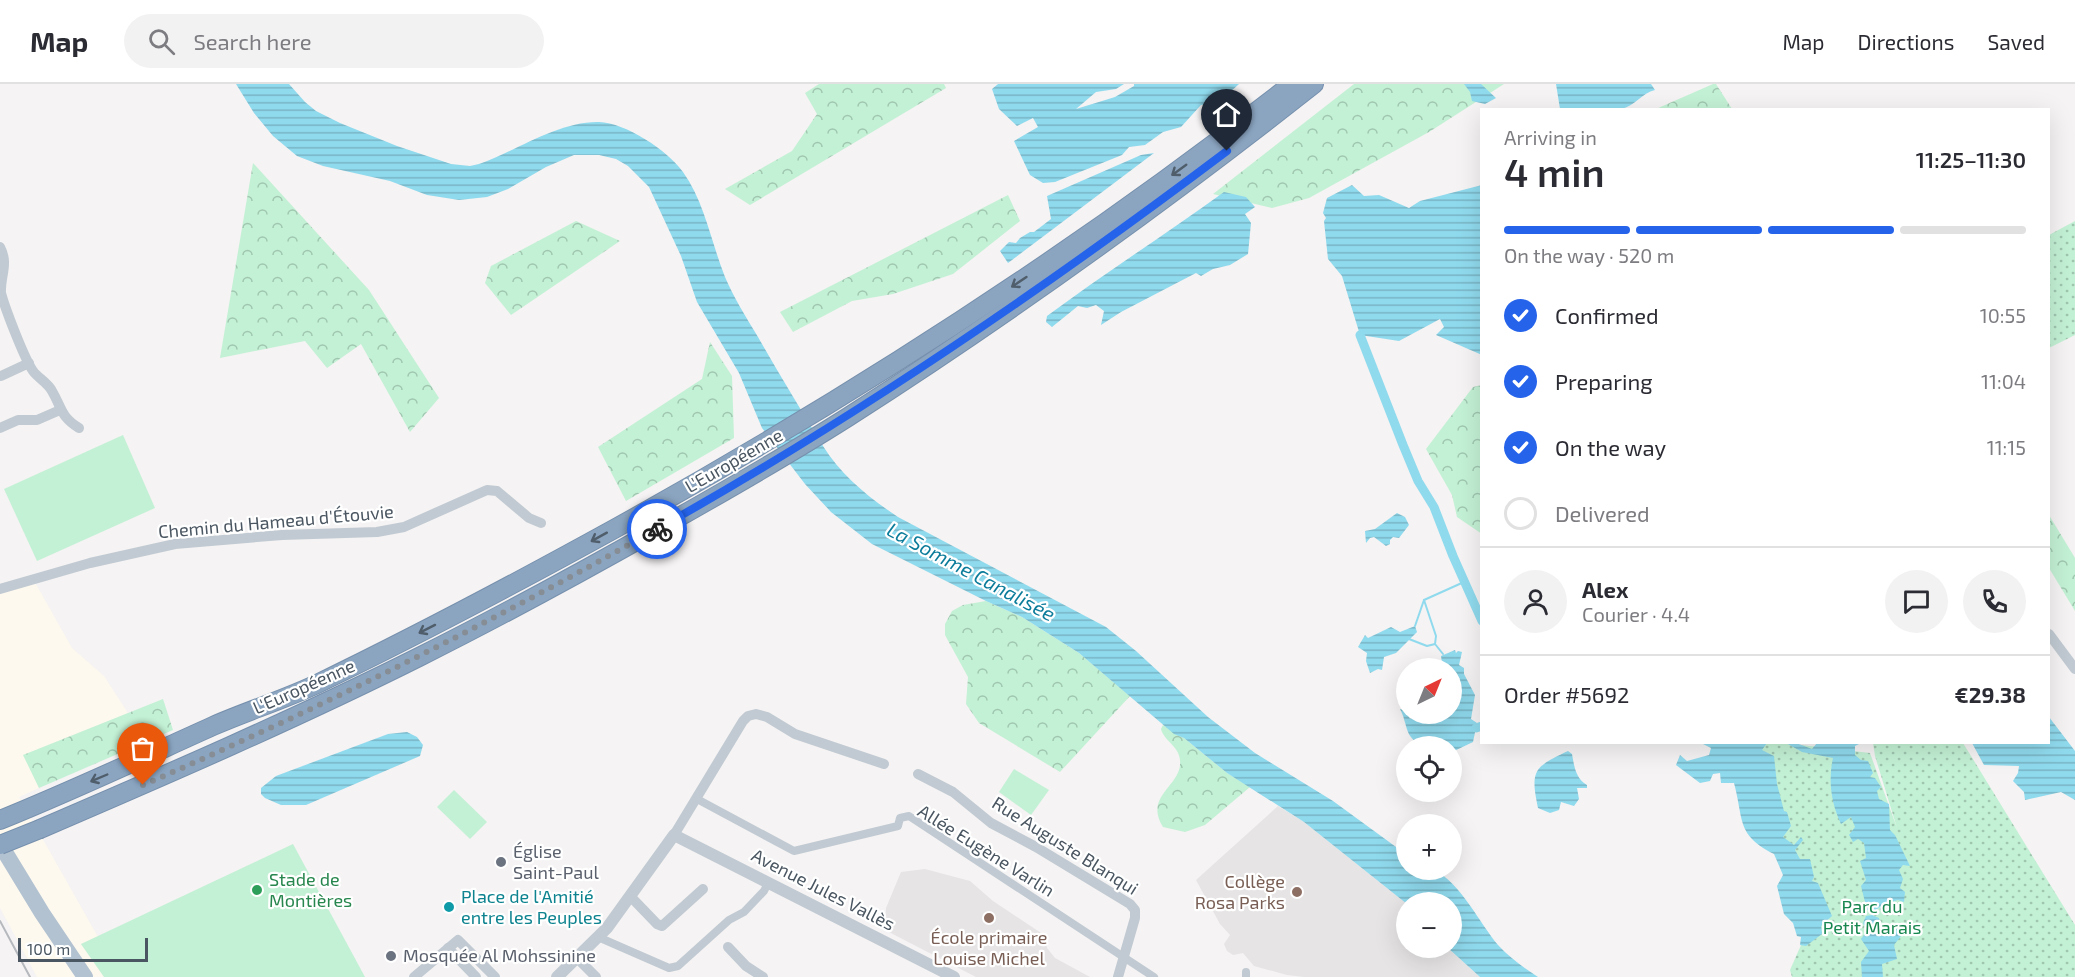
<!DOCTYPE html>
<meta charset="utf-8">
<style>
body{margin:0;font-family:"Exo 2",sans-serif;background:#f2f2f3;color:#2b2b33;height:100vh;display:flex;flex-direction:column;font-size:22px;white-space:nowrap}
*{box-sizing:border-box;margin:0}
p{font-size:20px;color:#7c7c81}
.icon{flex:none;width:33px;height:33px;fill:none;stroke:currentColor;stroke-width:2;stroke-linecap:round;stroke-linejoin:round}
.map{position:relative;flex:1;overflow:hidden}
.details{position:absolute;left:1480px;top:24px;width:570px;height:636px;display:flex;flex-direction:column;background:#fff;border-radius:0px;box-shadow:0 6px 24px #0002}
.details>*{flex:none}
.needle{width:39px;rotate:43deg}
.controls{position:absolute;left:1396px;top:574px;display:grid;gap:12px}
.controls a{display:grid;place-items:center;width:66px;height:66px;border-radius:50%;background:#fff;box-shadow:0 6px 24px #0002;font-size:30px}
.scale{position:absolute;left:18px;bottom:15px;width:130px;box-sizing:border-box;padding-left:6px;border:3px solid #4a5661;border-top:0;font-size:16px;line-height:21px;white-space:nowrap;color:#4a5661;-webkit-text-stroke:4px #fff;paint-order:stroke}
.pin{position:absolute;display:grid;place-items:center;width:51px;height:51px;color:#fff;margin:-62px -26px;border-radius:50% 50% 50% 0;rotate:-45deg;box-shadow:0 0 6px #0007}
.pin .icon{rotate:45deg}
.courier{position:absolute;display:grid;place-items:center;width:60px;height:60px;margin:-30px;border:4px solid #2563eb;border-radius:50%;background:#fff;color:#222;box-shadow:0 2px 8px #0007}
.head em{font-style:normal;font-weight:600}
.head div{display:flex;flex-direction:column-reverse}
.head{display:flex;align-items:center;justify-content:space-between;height:102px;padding:0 24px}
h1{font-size:39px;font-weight:600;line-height:45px}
.bar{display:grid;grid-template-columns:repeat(4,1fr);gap:9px 6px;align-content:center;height:72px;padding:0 24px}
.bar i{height:8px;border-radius:4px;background:#e1e1e2}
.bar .current{background:#2563eb}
.bar p{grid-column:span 4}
.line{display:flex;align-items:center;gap:15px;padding:0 24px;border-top:2px solid #e1e1e2}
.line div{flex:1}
.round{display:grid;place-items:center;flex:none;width:63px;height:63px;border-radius:32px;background:#f2f2f3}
ol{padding:0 24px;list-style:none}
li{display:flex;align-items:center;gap:18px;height:66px}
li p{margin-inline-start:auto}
li .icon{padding:6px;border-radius:50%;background:#2563eb;color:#fff;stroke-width:4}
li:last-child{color:#7c7c81}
li i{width:33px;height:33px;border:3px solid #e1e1e2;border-radius:50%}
header{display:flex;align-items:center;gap:36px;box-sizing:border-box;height:84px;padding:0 30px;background:#fff;border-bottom:2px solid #e1e1e2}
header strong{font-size:28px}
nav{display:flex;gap:33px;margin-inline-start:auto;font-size:21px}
.search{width:420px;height:54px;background:#f2f2f3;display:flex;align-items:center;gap:15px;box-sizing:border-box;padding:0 21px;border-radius:33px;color:#7c7c81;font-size:22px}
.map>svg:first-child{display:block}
.commercial{fill:#fdf9ef}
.education{fill:#e6e4e5}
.green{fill:#c3f1d5}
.forest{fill:url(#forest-crowns)}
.park{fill:url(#park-dots)}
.water{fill:url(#water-rules)}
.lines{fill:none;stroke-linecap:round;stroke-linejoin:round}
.stream{stroke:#90daee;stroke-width:2}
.canal{stroke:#90daee;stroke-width:9}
.motorway-casing{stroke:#7690ad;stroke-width:20}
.pedestrian{stroke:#c1cad2;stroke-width:8}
.minor{stroke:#c1cad2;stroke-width:10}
.tertiary{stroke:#c1cad2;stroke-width:12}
.primary{stroke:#b3c2d1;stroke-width:16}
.motorway{stroke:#8ba5c1;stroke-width:18}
.rail{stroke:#b5b8bd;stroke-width:2}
.motorway-bridge-casing{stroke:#7690ad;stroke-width:20;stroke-linecap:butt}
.motorway-bridge{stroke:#8ba5c1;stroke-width:18}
.oneway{stroke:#505e6b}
.done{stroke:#868d94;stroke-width:6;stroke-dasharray:0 10.8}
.route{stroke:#2563eb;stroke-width:8}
.worship-dot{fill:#6b7280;stroke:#fff;stroke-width:2}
.leisure-dot{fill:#2e9e5b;stroke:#fff;stroke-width:2}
.education-dot{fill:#8d6e63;stroke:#fff;stroke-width:2}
.culture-dot{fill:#0f9aa8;stroke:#fff;stroke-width:2}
.labels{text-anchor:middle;stroke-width:4.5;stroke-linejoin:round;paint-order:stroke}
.street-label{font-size:18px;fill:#4a5661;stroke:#fff}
.worship-label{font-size:18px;fill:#5b616d;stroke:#fff;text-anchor:start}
.leisure-label{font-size:18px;fill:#27864d;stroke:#fff;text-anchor:start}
.education-label{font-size:18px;fill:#785e54;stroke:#fff;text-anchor:end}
.culture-label{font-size:18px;fill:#0d838f;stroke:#fff;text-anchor:start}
.park-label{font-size:18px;fill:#17864f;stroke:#fff}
.water-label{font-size:20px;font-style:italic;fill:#0c7c9b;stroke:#fff}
</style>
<header>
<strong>Map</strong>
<div class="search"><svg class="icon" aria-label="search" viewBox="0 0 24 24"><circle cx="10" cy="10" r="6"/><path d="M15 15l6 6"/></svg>Search here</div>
<nav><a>Map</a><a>Directions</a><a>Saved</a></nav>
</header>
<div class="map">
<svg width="2075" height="893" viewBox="0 0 2075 893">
<defs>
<pattern id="forest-crowns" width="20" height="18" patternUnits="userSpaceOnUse" patternTransform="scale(1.5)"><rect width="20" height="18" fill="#c3f1d5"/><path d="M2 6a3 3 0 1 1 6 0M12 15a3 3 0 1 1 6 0" fill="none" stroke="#a0c6b0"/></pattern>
<pattern id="park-dots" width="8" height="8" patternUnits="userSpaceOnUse" patternTransform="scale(1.5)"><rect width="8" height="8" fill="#c3f1d5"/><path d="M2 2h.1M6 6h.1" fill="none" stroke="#a0c6b0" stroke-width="1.8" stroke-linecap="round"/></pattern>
<pattern id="water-rules" width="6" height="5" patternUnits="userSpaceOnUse" patternTransform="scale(1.5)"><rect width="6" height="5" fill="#90daee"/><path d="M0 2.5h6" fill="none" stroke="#78b4c4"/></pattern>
</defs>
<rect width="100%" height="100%" fill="#f5f3f3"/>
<polygon class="commercial" points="32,493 72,564 104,592 128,629 24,671 39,704 19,713 98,853 81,860 104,893 37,893 0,824 0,501"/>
<g class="education">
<polygon points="1278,722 1304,738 1407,820 1407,864 1448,864 1480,893 1304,893 1287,891 1254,882 1243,869 1233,871 1227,867 1224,860 1230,851 1220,840 1196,796"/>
<polygon points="925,785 970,797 993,817 1044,851 1047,864 1055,874 1090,893 976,893 885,846 886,824 901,788"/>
</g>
<g class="green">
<polygon points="123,351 155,424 37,477 4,405"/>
<polygon points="1014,685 1049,706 1031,731 999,708"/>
<polygon points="454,706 487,738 470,755 437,723"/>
<polygon points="293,760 365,893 104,893 81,860"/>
</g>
<g class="forest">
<polygon points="819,0 944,0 946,4 750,121 725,105 792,67 817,30 805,9"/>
<polygon points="1354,0 1504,0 1429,48 1309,114 1272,124 1213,110"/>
<polygon points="1713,0 1716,0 1732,25 1656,25"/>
<polygon points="253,79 369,206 439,314 410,348 361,260 327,284 305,257 220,274"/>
<polygon points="1008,111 1020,137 953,190 893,210 852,217 793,248 780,228"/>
<polygon points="576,137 620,157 511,231 485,199 491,182"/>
<polygon points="710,258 732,292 734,354 626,417 598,363 702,295"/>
<polygon points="1482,301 1482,450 1457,433 1452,411 1426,365 1473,303"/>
<polygon points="2049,431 2075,474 2075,527 2049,484"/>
<polygon points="986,517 1022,533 1079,569 1130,612 1060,688 979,639 966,620 968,593 945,551 945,540 952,527 963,521"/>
<polygon points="163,615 173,646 39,704 23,671"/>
<path d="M 1163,641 L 1184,654 L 1227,689 L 1250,703 L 1205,741 L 1185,748 L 1163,743 C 1143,711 1183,702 1180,676 C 1179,662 1164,657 1161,645 Z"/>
</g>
<g class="park">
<polygon points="2075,137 2075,251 2049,264 2049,151"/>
<polygon points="1737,659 1784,659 1870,669 1897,744 1875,672 1873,659 1963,659 2075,841 2075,893 1792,893 1790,886 1813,834"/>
</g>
<g class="water">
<path d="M 236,0 L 289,0 L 305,18 L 316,27 L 340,39 L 397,62 L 451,80 L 470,82 L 479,80 C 516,67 559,37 599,38 C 626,39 667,66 683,88 C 705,119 711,158 725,193 C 734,214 746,233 758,253 C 779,290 801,326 823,362 C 842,392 868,413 898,433 L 1106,543 L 1136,567 L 1208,633 L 1255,669 L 1333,717 L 1407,771 L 1407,786 C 1415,786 1428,784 1435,787 C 1459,797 1481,841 1498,861 C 1510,874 1524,884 1538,893 L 1480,893 L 1448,864 L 1452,864 L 1452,819 L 1407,820 L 1304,738 L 1227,689 L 1184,654 L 1174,650 L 1079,569 L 1022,533 L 986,517 L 872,460 L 831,428 L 805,400 L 762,344 L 739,289 L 697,218 L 681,172 L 649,103 L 628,82 L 616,75 L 599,71 L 574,71 L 546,83 L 508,105 L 487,113 L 459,116 L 427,111 L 390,97 L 323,82 L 297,72 L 273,52 L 254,29 Z"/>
<polygon points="998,0 1124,0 1116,5 1096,8 1076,25 1115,13 1134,2 1134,0 1239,0 1217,20 1201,21 1181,43 1163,48 1145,61 1129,63 1122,71 1055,98 1043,99 1030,91 1014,57 1038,43 1033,34 1017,42 999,25 992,5"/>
<polygon points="1464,0 1481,0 1496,14 1485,20 1472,17 1470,8"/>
<path d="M 1556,0 L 1651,0 L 1655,6 C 1642,9 1635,22 1621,25 L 1560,25 Z"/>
<polygon points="1154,69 1008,179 1000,167 1009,158 1016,159 1020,154 1030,148 1034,148 1051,135 1047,112 1141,71"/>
<polygon points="1352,101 1364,112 1379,111 1409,124 1420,117 1482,101 1482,271 1436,251 1444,243 1440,235 1399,257 1360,251 1342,192 1328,175 1324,137 1326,134 1323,129 1327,114"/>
<path d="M 1224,108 L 1246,113 L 1255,123 L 1245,130 L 1251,139 L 1248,170 L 1230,181 L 1213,185 L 1201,192 L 1196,189 L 1121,228 L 1101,241 L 1104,227 L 1096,221 L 1087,224 L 1078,222 L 1052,243 L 1046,238 L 1047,232 C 1105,189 1166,150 1224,108 Z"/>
<polygon points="1397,429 1405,433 1409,441 1399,454 1393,453 1390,456 1390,460 1386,462 1374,453 1370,454 1366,459 1365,447 1375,445"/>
<polygon points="1415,542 1417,548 1396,569 1384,573 1382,586 1378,585 1370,589 1366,577 1367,569 1358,563 1365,551 1368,554 1391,543 1400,548"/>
<path d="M 1455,566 L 1456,569 L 1458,567 L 1462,568 L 1459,581 L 1464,584 L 1464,590 L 1475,611 L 1471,635 L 1477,639 L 1473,658 L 1452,668 L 1452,663 C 1437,663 1415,665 1408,648 C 1405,640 1404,632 1400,625 L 1407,626 L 1410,635 L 1413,630 L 1421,630 L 1422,632 L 1428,630 L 1452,630 L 1452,585 L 1443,585 L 1441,572 Z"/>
<polygon points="2049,633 2075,667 2075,716 2061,708 2025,716 2024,708 2013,697 2018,689 2019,682 1984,681 1972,659 2049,658"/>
<polygon points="407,648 417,653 423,661 420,672 306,721 281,721 265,714 261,710 261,704 276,692 388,650"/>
<path d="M 1701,659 L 1767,659 L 1762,666 L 1774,672 L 1777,700 L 1784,727 L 1787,728 L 1791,742 L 1783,753 L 1794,761 L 1801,753 L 1803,756 L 1795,766 L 1800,775 L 1810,775 L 1814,793 L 1812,797 L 1818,799 L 1832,832 L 1821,842 L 1822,850 L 1806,862 L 1800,861 L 1801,853 L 1797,852 L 1793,839 L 1784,830 L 1777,802 L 1783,791 L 1774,770 C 1736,751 1744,736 1734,699 L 1721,699 L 1720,689 L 1713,690 L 1710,697 L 1700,699 L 1676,681 L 1680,671 L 1687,677 L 1709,671 L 1711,664 Z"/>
<path d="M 1786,659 L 1796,659 L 1812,665 L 1817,659 L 1861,659 L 1855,662 L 1855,671 L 1861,676 L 1868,677 L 1873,689 L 1870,693 L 1875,694 L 1881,703 L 1877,707 L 1879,715 L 1889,720 L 1890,746 L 1895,751 L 1910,782 L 1903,781 L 1899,786 L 1903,795 L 1900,804 L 1905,808 L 1904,818 L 1898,816 L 1888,819 L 1885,825 L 1880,823 L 1874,827 L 1867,826 L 1861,802 L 1866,796 L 1860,777 L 1866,774 L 1864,759 L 1858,755 L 1853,758 L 1849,751 L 1855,743 L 1851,733 L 1841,740 C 1831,719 1828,696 1833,674 L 1802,668 Z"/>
<path d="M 1568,667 L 1572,670 C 1574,682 1576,695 1587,701 L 1587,704 L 1577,704 L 1579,715 L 1574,722 L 1561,718 L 1559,726 L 1550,729 L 1538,724 C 1530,686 1534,683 1568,667 Z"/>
<polygon points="1872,831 1879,834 1881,844 1891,842 1895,845 1900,845 1901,852 1894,861 1897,875 1882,880 1883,893 1862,893 1861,878 1869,867 1861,855 1867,847 1863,839 1866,832"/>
</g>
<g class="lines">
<g class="stream">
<polyline points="1424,516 1436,552 1435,560"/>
<polyline points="1415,542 1424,516 1464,498"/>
<polyline points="1409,555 1427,562 1435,560 1443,570"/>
</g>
<g class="canal">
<polyline points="1360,251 1403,361 1418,397 1434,423 1453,472 1482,537"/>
<polyline points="1476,644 1482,642"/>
</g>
<g class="motorway-casing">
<g id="motorway">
<path d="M 0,736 C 72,707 142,674 213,642 C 247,627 283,616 317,600 C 418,551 518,498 616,444 C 852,313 1080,166 1292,0"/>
<path d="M 40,745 C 168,690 295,635 419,573 C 499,533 578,490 656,446 C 720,410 785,373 848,333 C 1009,230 1164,118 1314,0"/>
</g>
</g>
<g class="pedestrian">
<polyline points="697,715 794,767 898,742 900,734 909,732 1154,893"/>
<polyline points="598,853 669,884 678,882 729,836 744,828 764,807 768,799"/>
<polyline points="1246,888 1246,893"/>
</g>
<g class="minor">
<path d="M 0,163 C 9,180 0,192 1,209 C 5,224 24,274 33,287 C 38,294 48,299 52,307 C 62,324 60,332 79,344"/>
<polyline points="1,292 29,279"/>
<polyline points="0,344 18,336 37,336 60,326"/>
<polyline points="0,505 90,479 175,460 282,451 377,448 404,443 487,406 497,407 529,434 541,439"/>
<polyline points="2049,550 2075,585"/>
<polyline points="918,690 953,708 991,739 1036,763 1130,820 1135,826 1135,834 1118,893"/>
<polyline points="674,751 743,637 748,632 756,630 767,633 795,650 884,680"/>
<polyline points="631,813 657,840 662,842 703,805"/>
<polyline points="728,863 746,882 763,893"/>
<polyline points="448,864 476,893"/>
<polyline points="577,874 596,893"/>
<polyline points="414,893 458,856 495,893"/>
</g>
<polyline class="tertiary" points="557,893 607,844 674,751 954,893"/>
<polyline class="primary" points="0,760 42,829 85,893"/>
<use href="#motorway" class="motorway"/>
<polyline class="rail" points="0,837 30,893"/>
<g class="motorway-bridge-casing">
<polyline id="motorway-bridge" points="0,761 40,745"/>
</g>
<use href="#motorway-bridge" class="motorway-bridge"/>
</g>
<defs><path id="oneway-shaft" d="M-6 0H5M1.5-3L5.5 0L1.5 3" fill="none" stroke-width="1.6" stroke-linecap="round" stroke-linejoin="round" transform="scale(1.5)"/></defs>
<g class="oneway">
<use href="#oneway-shaft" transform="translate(1179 86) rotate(144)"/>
<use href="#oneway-shaft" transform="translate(1019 198) rotate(146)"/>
<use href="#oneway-shaft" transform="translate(599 453) rotate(151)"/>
<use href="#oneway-shaft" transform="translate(427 545) rotate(153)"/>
<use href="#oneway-shaft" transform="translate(99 694) rotate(157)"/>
</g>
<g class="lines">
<path class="done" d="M 143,701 C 319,625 490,539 657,445"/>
<path class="route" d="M 657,445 C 856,334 1044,205 1227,67"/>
</g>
<g class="worship-dot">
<circle cx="501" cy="778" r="6"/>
<circle cx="391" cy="872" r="6"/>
</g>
<circle class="leisure-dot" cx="257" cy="806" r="6"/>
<g class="education-dot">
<circle cx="1297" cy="808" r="6"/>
<circle cx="989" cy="834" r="6"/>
</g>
<circle class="culture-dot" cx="449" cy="823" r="6"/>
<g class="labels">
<g class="street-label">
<text transform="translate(734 377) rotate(-30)" y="6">L'Européenne</text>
<text transform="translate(276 438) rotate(-5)" y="6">Chemin du Hameau d'Étouvie</text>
<text transform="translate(304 603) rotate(-24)" y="6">L'Européenne</text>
<text transform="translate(1065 762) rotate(32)" y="6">Rue Auguste Blanqui</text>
<text transform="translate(986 767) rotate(32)" y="6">Allée Eugène Varlin</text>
<text transform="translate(823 806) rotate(27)" y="6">Avenue Jules Vallès</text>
</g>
<g class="worship-label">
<text x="513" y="774">Église<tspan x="513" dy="21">Saint-Paul</tspan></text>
<text x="403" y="878">Mosquée Al Mohssinine</text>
</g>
<g class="leisure-label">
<text x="269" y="802">Stade de<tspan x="269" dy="21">Montières</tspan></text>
</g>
<g class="education-label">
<text x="1285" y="804">Collège<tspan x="1285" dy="21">Rosa Parks</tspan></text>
<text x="989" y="860" text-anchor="middle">École primaire<tspan x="989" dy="21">Louise Michel</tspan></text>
</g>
<g class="culture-label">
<text x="461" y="819">Place de l'Amitié<tspan x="461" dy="21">entre les Peuples</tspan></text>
</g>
<g class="park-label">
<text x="1872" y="829">Parc du<tspan x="1872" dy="21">Petit Marais</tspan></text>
</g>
<g class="water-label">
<text transform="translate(971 488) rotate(28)" y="7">La Somme Canalisée</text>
</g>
</g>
</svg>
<div class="controls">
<a><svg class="needle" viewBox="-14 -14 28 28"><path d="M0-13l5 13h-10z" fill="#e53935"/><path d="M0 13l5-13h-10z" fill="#7c7c81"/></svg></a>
<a><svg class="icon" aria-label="locate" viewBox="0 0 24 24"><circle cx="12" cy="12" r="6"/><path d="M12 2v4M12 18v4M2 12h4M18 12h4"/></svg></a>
<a>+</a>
<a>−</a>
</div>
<div class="scale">100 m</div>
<div class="pin" style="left:143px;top:701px;background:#ea580c"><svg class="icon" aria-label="bag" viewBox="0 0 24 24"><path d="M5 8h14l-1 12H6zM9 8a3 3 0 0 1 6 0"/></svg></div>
<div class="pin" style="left:1227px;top:67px;background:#1f2937"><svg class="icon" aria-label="home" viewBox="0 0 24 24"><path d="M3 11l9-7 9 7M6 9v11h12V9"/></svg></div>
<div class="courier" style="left:657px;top:445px"><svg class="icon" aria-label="bike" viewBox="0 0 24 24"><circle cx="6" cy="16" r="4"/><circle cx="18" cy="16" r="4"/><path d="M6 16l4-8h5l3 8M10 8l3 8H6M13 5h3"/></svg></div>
<section class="details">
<div class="head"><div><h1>4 min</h1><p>Arriving in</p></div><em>11:25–11:30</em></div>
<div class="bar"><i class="current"></i><i class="current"></i><i class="current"></i><i></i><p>On the way · 520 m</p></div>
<ol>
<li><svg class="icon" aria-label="check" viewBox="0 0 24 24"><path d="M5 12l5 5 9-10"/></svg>Confirmed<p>10:55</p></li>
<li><svg class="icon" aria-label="check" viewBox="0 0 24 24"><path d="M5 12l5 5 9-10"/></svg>Preparing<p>11:04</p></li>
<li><svg class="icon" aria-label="check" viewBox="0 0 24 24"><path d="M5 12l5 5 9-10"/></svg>On the way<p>11:15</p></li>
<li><i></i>Delivered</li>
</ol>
<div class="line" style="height:108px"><a class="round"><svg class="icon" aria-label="person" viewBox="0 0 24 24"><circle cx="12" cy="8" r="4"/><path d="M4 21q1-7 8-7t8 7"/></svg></a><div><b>Alex</b><p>Courier · 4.4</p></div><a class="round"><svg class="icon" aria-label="chat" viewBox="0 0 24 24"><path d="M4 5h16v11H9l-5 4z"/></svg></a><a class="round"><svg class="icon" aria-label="phone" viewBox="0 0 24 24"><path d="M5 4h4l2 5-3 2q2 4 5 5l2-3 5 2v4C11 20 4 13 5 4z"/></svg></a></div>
<div class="line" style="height:78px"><div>Order #5692</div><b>€29.38</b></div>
</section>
</div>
